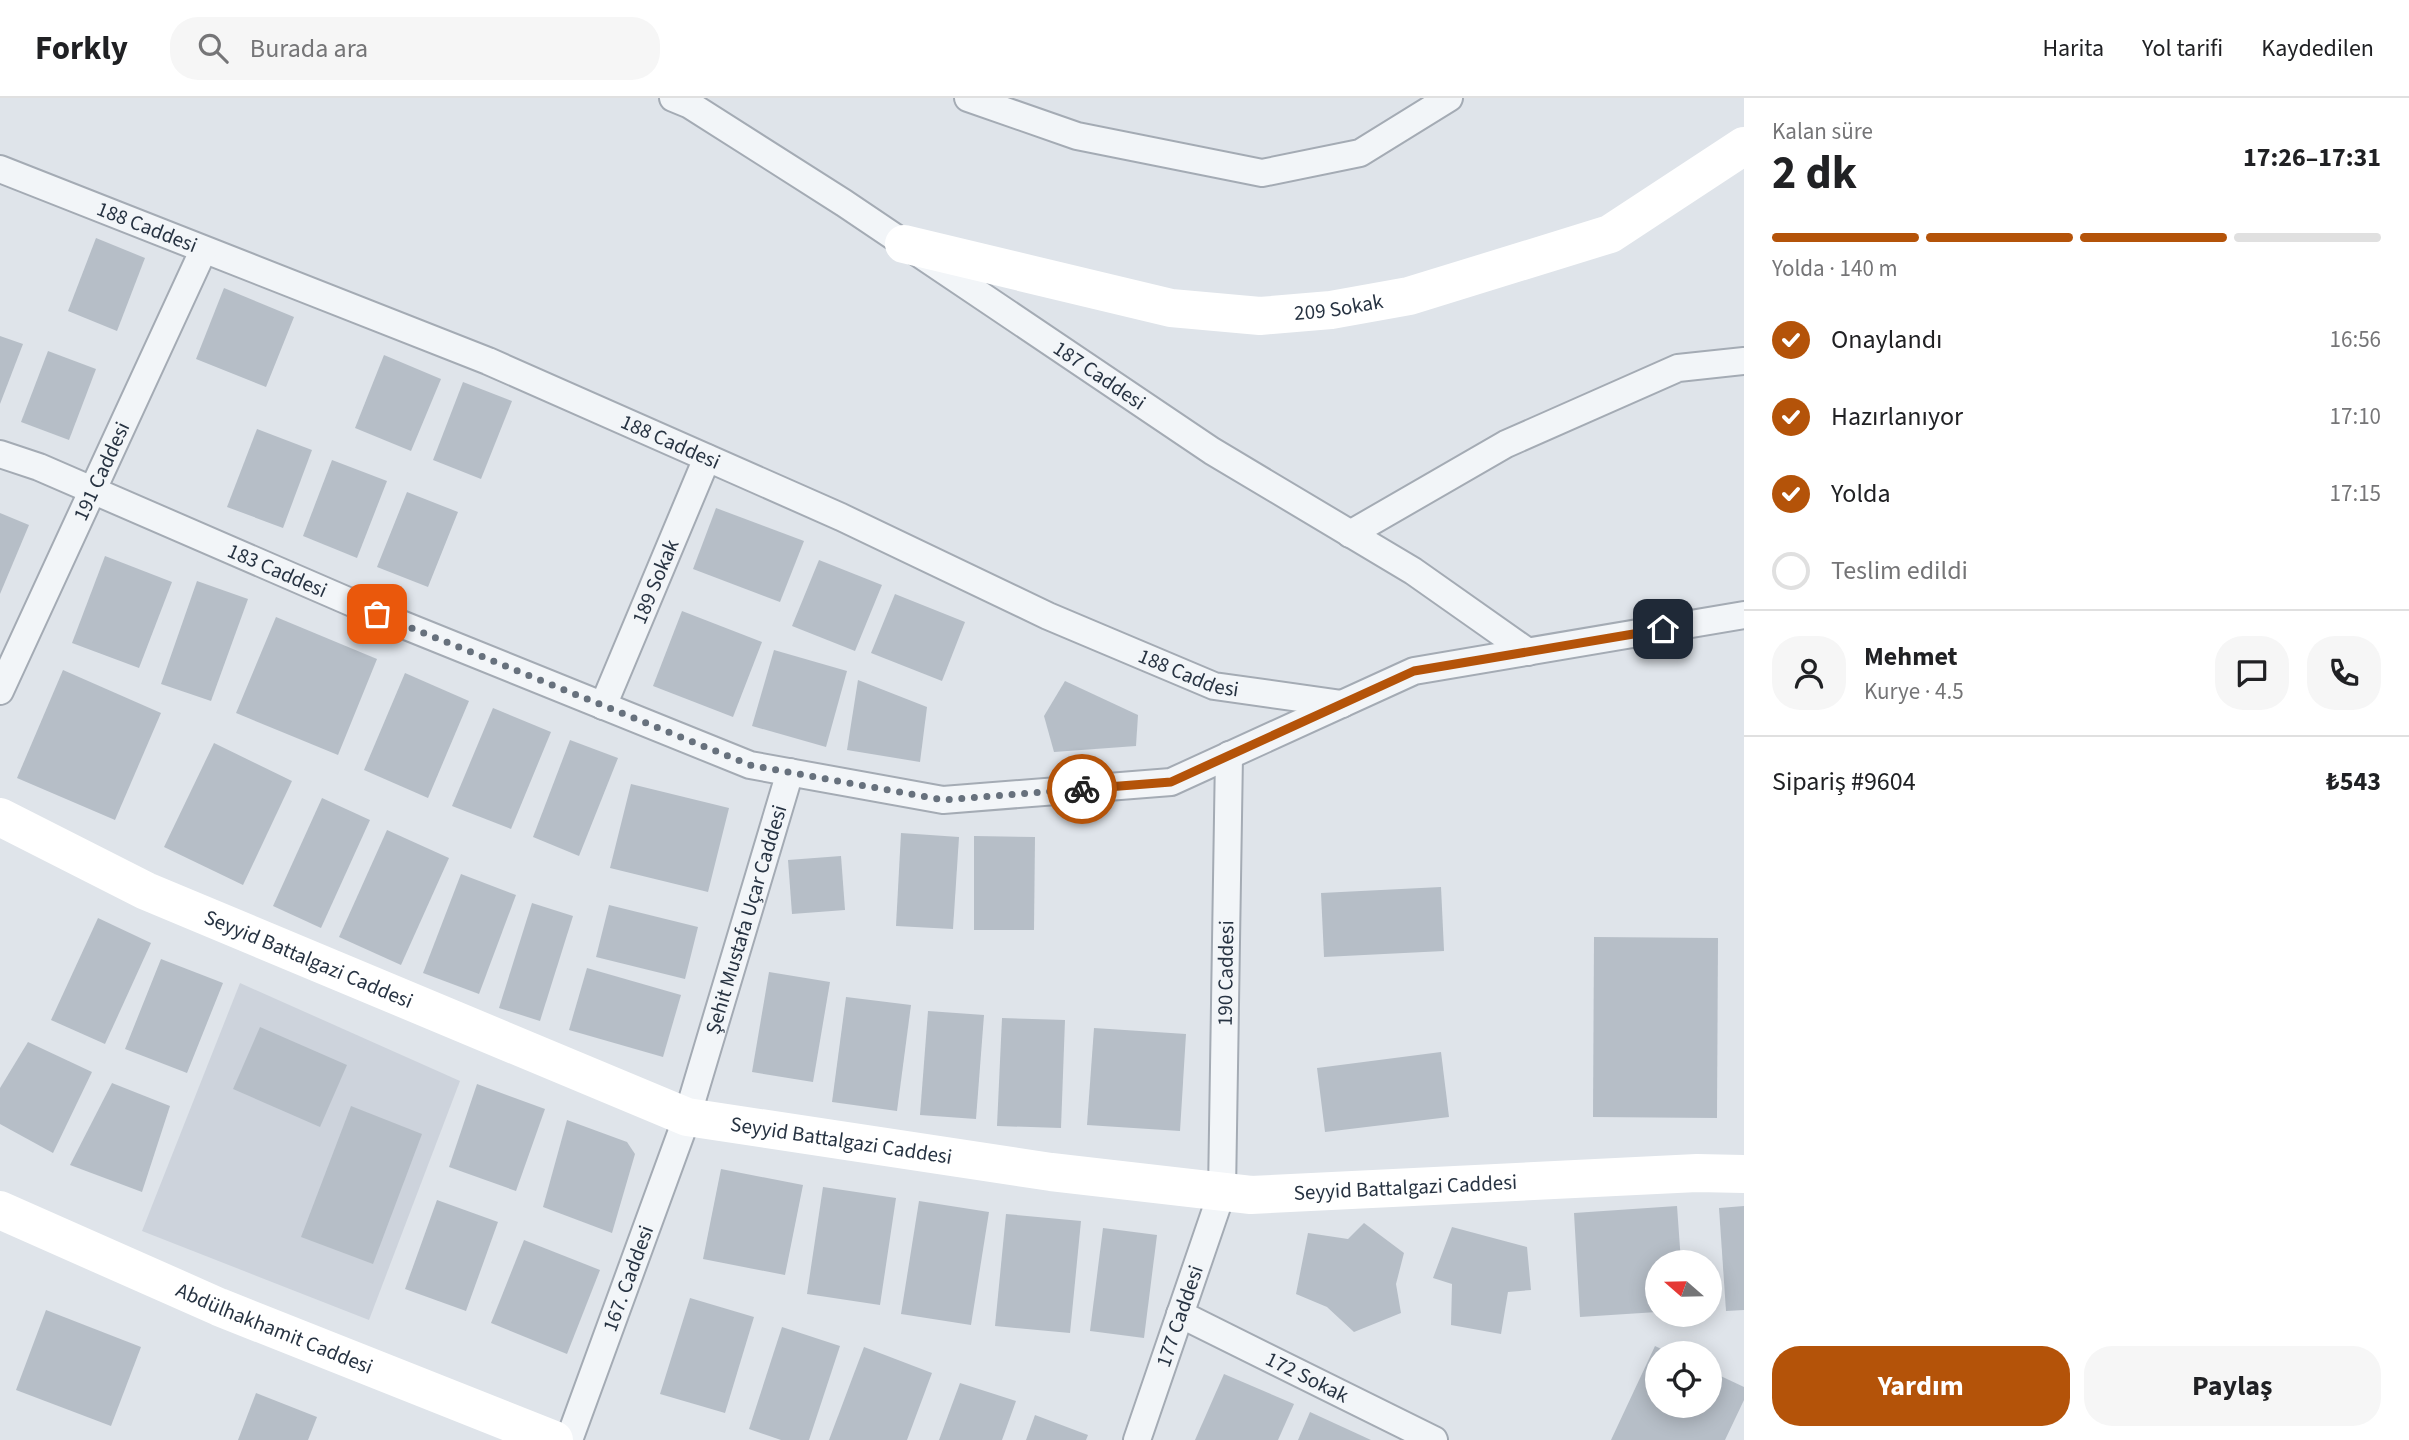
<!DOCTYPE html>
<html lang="tr">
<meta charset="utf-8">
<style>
body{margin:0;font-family:"Source Sans 3",sans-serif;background:#f6f6f6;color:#202124;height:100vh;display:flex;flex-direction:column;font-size:26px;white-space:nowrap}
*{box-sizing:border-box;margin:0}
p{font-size:23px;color:#757577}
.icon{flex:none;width:38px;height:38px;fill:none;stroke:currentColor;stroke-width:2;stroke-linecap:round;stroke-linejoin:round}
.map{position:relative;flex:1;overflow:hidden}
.side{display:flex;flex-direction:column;background:#fff;width:665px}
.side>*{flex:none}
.needle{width:46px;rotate:290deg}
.controls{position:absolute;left:1645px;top:1152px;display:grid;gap:14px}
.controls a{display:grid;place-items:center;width:77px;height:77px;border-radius:50%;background:#fff;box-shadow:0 4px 18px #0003;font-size:35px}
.pin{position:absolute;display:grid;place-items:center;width:60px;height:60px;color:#fff;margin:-30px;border-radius:14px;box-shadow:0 4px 10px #0006}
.courier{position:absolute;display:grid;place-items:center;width:70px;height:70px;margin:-35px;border:5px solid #b45309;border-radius:50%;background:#fff;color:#222;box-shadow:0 2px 9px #0007}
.summary em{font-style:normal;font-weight:700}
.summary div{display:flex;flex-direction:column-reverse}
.summary{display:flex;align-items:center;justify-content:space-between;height:119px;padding:0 28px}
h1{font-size:46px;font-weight:700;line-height:52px}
.bar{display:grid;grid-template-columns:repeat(4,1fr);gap:10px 7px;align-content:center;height:84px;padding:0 28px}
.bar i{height:9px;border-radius:5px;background:#e0e0e0}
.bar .active{background:#b45309}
.bar p{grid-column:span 4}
.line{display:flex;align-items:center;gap:18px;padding:0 28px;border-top:2px solid #e0e0e0}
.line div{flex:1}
.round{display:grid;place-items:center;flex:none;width:74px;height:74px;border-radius:28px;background:#f6f6f6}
ol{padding:0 28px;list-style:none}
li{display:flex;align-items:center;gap:21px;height:77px}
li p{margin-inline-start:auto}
li .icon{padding:7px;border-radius:50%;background:#b45309;color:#fff;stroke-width:4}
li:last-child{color:#757577}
li i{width:38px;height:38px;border:4px solid #e0e0e0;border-radius:50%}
.cta{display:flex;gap:14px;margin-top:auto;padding:14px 28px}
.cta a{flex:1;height:80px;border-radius:28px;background:#b45309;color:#fff;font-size:28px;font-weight:700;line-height:80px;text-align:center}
.cta a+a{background:#f6f6f6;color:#202124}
header{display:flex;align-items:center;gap:42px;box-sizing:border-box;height:98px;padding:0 35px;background:#fff;border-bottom:2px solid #e0e0e0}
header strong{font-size:33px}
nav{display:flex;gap:38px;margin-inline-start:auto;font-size:24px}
.search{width:490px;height:63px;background:#f6f6f6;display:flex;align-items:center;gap:18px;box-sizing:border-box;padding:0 24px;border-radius:28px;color:#757577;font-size:26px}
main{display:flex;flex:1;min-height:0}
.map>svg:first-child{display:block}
.built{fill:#cdd3dc}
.building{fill:#b6bec7}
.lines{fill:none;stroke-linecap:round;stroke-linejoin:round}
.street-casing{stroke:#a4abb4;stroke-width:30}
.street{stroke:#f2f5f8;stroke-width:26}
.secondary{stroke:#fff;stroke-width:38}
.done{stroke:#67717d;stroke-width:7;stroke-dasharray:0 12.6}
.route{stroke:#b45309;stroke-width:9}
.labels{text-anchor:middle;stroke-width:6;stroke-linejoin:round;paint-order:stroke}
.street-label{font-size:21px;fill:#273342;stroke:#eff3f7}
</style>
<header>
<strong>Forkly</strong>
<div class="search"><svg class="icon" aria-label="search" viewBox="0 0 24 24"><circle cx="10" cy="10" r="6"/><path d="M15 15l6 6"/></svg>Burada ara</div>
<nav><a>Harita</a><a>Yol tarifi</a><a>Kaydedilen</a></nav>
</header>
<main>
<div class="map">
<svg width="1744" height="1342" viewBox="0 0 1744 1342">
<rect width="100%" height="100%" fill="#dfe4ea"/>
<polygon class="built" points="240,885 460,983 369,1222 142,1133"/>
<g class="building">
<polygon points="96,140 145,160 117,233 68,213"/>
<polygon points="224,190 294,219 266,289 196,261"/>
<polygon points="0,238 23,246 0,306"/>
<polygon points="48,253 96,271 69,342 21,324"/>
<polygon points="384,257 441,281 411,353 355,330"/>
<polygon points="463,284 512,303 481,381 433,362"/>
<polygon points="257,331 312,352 283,430 227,409"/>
<polygon points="332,362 387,383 357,460 303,438"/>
<polygon points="407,394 458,414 428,489 377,469"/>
<polygon points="716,410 804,443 780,504 693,471"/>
<polygon points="0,415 29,427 0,496"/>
<polygon points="105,458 172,484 139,570 72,545"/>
<polygon points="819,462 882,487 855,553 792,528"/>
<polygon points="197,483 248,501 211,603 161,586"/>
<polygon points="895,496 965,524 942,583 871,555"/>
<polygon points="682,513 762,544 733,619 653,588"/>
<polygon points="276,519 377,561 338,657 236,615"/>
<polygon points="774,552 847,573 826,649 752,628"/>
<polygon points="63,572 161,615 115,722 17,680"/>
<polygon points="405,575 469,603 428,700 364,672"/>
<polygon points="858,582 927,609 920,664 847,652"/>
<polygon points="1065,583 1138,617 1136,648 1054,654 1044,618"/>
<polygon points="493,610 551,634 511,731 452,708"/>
<polygon points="570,642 618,660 579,758 533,739"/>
<polygon points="214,645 292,683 243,787 164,749"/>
<polygon points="631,686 729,710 708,794 610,770"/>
<polygon points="322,700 370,722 321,830 273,808"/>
<polygon points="387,732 449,760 401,867 339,839"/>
<polygon points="901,735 959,739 953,831 896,828"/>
<polygon points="974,738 1035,739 1034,832 974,832"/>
<polygon points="841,758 845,812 792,816 788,762"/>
<polygon points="461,776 516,797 479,896 423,875"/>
<polygon points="1441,789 1444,853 1324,859 1321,795"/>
<polygon points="532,805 573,818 540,923 499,910"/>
<polygon points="609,807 698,829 685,881 596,859"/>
<polygon points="98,820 151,845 105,946 51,922"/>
<polygon points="1594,839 1718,840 1717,1020 1593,1019"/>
<polygon points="161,861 223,885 187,975 125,951"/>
<polygon points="587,870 681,897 663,959 569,932"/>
<polygon points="769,874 830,884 813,984 752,974"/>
<polygon points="846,899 911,907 897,1013 832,1004"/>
<polygon points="928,913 984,917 976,1021 920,1017"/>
<polygon points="1002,920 1065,922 1061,1030 997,1028"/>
<polygon points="260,929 347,967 320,1029 233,991"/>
<polygon points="1094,930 1186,936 1180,1033 1087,1027"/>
<polygon points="28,944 92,974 53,1055 0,1026 0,990"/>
<polygon points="1441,954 1449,1019 1325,1034 1317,970"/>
<polygon points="112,985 170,1008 142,1094 70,1067"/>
<polygon points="477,986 545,1011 516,1093 449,1069"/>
<polygon points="351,1008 422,1036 373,1166 301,1139"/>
<polygon points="567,1022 627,1044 635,1056 612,1135 543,1109"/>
<polygon points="721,1071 803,1087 785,1177 703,1161"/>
<polygon points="823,1089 896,1100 880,1207 807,1196"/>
<polygon points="437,1102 498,1124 466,1213 405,1191"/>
<polygon points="919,1103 989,1114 971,1227 901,1216"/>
<polygon points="1677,1108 1681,1164 1657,1164 1657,1214 1580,1219 1574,1115"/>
<polygon points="1744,1108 1744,1212 1726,1213 1719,1110"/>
<polygon points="1006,1116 1081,1123 1070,1235 995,1228"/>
<polygon points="1364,1125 1404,1155 1396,1186 1401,1215 1354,1234 1327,1209 1296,1196 1308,1135 1348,1141"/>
<polygon points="1452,1129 1527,1149 1531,1192 1508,1194 1501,1236 1451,1227 1452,1186 1433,1180"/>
<polygon points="1103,1130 1157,1137 1144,1240 1090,1233"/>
<polygon points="524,1142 600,1172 567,1256 491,1225"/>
<polygon points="690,1200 754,1219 725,1315 660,1296"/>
<polygon points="46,1212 141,1249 111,1328 16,1292"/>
<polygon points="782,1229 840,1248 809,1342 781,1342 749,1331"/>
<polygon points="1655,1248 1670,1255 1657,1255 1657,1307 1710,1307 1710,1273 1744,1289 1744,1302 1725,1342 1611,1342"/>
<polygon points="864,1249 932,1275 907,1342 829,1342"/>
<polygon points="1224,1276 1294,1306 1278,1342 1195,1342"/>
<polygon points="960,1285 1016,1303 1002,1342 939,1342"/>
<polygon points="256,1295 317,1319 308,1342 238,1342"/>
<polygon points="1310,1314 1371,1342 1298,1342"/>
<polygon points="1035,1317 1088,1337 1086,1342 1026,1342"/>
</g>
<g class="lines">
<g class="street-casing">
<g id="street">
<path id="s1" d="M 673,0 L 690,7 L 844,105 L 1212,353 L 1413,473 L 1528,554"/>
<polyline points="968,0 1077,38 1262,75 1360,55 1449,0"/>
<path id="s2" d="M 0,71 L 488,263 L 841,419 L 1048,518 L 1214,588 L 1342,606"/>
<path id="s3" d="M 0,356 L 39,369 L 401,526 L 750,667 L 943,702 L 1171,684 L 1414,573 L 1744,517"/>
<polyline points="1350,436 1506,346 1678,270 1744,263"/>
<path id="s4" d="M 0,593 L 203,153"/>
<path id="s5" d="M 603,608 L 707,360"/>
<path id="s6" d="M 1180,1216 L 1434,1342"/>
<path id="s7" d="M 569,1342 L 687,1019 L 790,674"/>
<path id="s8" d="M 1137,1342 L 1222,1094 L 1229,657"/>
</g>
</g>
<use href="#street" class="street"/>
<g class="secondary">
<path id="s9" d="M 904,146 L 1171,210 L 1260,218 L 1331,212 L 1409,198 L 1610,136 L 1744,48"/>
<path id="s10" d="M 0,719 L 146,793 L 687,1019 L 1051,1074 L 1251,1097 L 1697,1075 L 1744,1076"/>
<path id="s11" d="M 0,1112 L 219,1209 L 554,1342"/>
</g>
</g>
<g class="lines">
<polyline class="done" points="377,516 750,667 943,702 1082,691"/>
<polyline class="route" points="1082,691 1171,684 1414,573 1663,531"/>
</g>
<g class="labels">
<g class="street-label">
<text dy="7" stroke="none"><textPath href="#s2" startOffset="158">188 Caddesi</textPath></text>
<text dy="7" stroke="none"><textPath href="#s9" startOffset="443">209 Sokak</textPath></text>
<text dy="7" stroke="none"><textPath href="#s1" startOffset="509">187 Caddesi</textPath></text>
<text dy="7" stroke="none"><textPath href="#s2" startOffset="724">188 Caddesi</textPath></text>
<text dy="7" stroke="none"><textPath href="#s4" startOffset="242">191 Caddesi</textPath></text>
<text dy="7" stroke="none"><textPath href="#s3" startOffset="301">183 Caddesi</textPath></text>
<text dy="7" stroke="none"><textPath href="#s5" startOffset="135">189 Sokak</textPath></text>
<text dy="7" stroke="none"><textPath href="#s2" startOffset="1292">188 Caddesi</textPath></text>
<text dy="7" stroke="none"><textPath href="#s7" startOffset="550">Şehit Mustafa Uçar Caddesi</textPath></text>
<text dy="7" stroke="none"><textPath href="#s10" startOffset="340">Seyyid Battalgazi Caddesi</textPath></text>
<text dy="7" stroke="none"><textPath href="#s8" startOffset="481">190 Caddesi</textPath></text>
<text dy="7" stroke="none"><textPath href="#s10" startOffset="906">Seyyid Battalgazi Caddesi</textPath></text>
<text dy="7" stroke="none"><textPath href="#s10" startOffset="1474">Seyyid Battalgazi Caddesi</textPath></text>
<text dy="7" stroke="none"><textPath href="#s7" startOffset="172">167. Caddesi</textPath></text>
<text dy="7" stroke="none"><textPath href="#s8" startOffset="131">177 Caddesi</textPath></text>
<text dy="7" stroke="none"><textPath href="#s11" startOffset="299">Abdülhakhamit Caddesi</textPath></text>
<text dy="7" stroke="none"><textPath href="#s6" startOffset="142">172 Sokak</textPath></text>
</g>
</g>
</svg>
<div class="controls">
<a><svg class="needle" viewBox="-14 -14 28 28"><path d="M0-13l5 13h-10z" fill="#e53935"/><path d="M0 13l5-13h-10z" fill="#757577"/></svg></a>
<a><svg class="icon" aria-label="locate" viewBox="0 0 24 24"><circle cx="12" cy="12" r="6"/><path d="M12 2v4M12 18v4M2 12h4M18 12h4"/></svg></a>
</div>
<div class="pin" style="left:377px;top:516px;background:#ea580c"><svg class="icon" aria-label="bag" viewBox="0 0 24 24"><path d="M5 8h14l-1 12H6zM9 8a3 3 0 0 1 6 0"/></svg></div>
<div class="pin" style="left:1663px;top:531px;background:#1f2937"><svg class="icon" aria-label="home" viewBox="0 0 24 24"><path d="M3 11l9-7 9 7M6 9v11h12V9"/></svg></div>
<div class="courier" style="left:1082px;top:691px"><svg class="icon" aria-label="bike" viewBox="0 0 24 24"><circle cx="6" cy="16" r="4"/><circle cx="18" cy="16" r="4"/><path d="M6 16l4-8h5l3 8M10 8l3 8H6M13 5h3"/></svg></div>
</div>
<section class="side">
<div class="summary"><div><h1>2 dk</h1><p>Kalan süre</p></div><em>17:26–17:31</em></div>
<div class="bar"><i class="active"></i><i class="active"></i><i class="active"></i><i></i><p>Yolda · 140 m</p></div>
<ol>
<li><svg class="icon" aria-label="check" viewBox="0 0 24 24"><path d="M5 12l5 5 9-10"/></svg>Onaylandı<p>16:56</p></li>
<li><svg class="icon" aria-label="check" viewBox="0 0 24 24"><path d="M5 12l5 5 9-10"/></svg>Hazırlanıyor<p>17:10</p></li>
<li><svg class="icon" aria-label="check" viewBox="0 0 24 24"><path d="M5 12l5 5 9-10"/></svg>Yolda<p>17:15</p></li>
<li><i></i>Teslim edildi</li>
</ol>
<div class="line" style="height:126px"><a class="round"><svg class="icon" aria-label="person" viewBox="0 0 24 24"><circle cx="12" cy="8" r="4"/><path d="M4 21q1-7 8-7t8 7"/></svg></a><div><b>Mehmet</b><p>Kurye · 4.5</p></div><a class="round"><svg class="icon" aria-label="chat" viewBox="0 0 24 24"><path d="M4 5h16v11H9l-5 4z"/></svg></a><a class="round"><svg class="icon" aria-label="phone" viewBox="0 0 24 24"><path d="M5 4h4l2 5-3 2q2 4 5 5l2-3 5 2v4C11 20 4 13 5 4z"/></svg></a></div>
<div class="line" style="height:91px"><div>Sipariş #9604</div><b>₺543</b></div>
<div class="cta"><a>Yardım</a><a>Paylaş</a></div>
</section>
</main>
